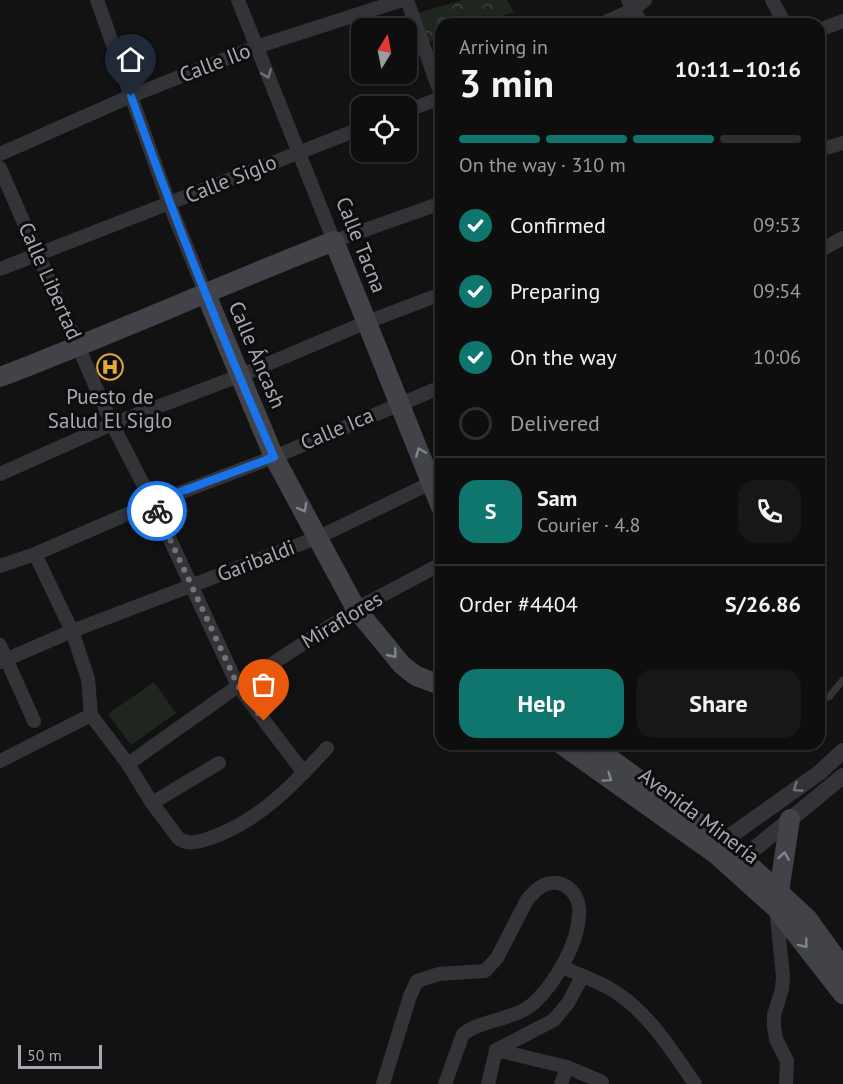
<!DOCTYPE html>
<meta charset="utf-8">
<style>
body{margin:0;font-family:"PT Sans",sans-serif;background:#171717;color:#f1f3f6;height:100vh;display:flex;flex-direction:column;font-size:22px;white-space:nowrap}
*{box-sizing:border-box;margin:0}
p{font-size:20px;color:#9b9c9e}
.icon{flex:none;width:33px;height:33px;fill:none;stroke:currentColor;stroke-width:2;stroke-linecap:round;stroke-linejoin:round}
.map{position:relative;flex:1;overflow:hidden}
.drawer{position:absolute;left:435px;top:18px;width:390px;height:732px;display:flex;flex-direction:column;background:#0e0e0e;border-radius:18px;box-shadow:0 2px 4px #0004,0 0 0 2px #2e2e2e}
.drawer>*{flex:none}
.needle{width:39px;rotate:10deg}
.controls{position:absolute;left:351px;top:18px;display:grid;gap:12px}
.controls a{display:grid;place-items:center;width:66px;height:66px;border-radius:12px;background:#0e0e0e;box-shadow:0 2px 4px #0004,0 0 0 2px #2e2e2e;font-size:30px}
.scale{position:absolute;left:18px;bottom:15px;width:84px;box-sizing:border-box;padding-left:6px;border:3px solid #a4a9b3;border-top:0;font-size:16px;line-height:21px;white-space:nowrap;color:#a4a9b3;-webkit-text-stroke:4px #0d0d0e;paint-order:stroke}
.pin{position:absolute;display:grid;place-items:center;width:51px;height:51px;color:#fff;margin:-62px -26px;border-radius:50% 50% 50% 0;rotate:-45deg;box-shadow:0 0 6px #0007}
.pin .icon{rotate:45deg}
.courier{position:absolute;display:grid;place-items:center;width:60px;height:60px;margin:-30px;border:4px solid #1a73e8;border-radius:50%;background:#fff;color:#222;box-shadow:0 2px 8px #0007}
.headline em{font-style:normal;font-weight:600}
.headline div{display:flex;flex-direction:column-reverse}
.headline{display:flex;align-items:center;justify-content:space-between;height:102px;padding:0 24px}
h1{font-size:39px;font-weight:600;line-height:45px}
.bar{display:grid;grid-template-columns:repeat(4,1fr);gap:9px 6px;align-content:center;height:72px;padding:0 24px}
.bar i{height:8px;border-radius:4px;background:#2e2e2e}
.bar .active{background:#0f766e}
.bar p{grid-column:span 4}
.line{display:flex;align-items:center;gap:15px;padding:0 24px;border-top:2px solid #2e2e2e}
.line div{flex:1}
.round{display:grid;place-items:center;flex:none;width:63px;height:63px;border-radius:18px;background:#171717}
ol{padding:0 24px;list-style:none}
li{display:flex;align-items:center;gap:18px;height:66px}
li p{margin-inline-start:auto}
li .icon{padding:6px;border-radius:50%;background:#0f766e;color:#fff;stroke-width:4}
li:last-child{color:#9b9c9e}
li i{width:33px;height:33px;border:3px solid #2e2e2e;border-radius:50%}
.action{display:flex;gap:12px;margin-top:auto;padding:12px 24px}
.action a{flex:1;height:69px;border-radius:18px;background:#0f766e;color:#fff;font-size:24px;font-weight:600;line-height:69px;text-align:center}
.action a+a{background:#171717;color:#f1f3f6}
.map>svg:first-child{display:block}
.park{fill:url(#park-crowns)}
.garden{fill:#1f261f}
.lines{fill:none;stroke-linecap:round;stroke-linejoin:round}
.service{stroke:#333438;stroke-width:7}
.minor{stroke:#333438;stroke-width:14}
.tertiary{stroke:#333438;stroke-width:16}
.secondary{stroke:#414348;stroke-width:20}
.oneway{stroke:#71747c}
.oneway2{stroke:#81858e}
.done{stroke:#71747b;stroke-width:6;stroke-dasharray:0 10.8}
.route{stroke:#1a73e8;stroke-width:8}
.labels{text-anchor:middle;stroke-width:6;stroke-linejoin:round;paint-order:stroke}
.street-label{font-size:21px;fill:#a4a9b3;stroke:#0d0d0e}
.poi-label{font-size:21px;fill:#a4a9b3;stroke:#0d0d0e}
</style>
<div class="map">
<svg width="843" height="1084" viewBox="0 0 843 1084">
<defs>
<pattern id="park-crowns" width="20" height="18" patternUnits="userSpaceOnUse" patternTransform="scale(1.5)"><rect width="20" height="18" fill="#1f261f"/><path d="M2 6a3 3 0 1 1 6 0M12 15a3 3 0 1 1 6 0" fill="none" stroke="#3d433d"/></pattern>
</defs>
<rect width="100%" height="100%" fill="#121213"/>
<polygon class="park" points="463,0 507,0 514,12 479,24 441,24 441,37 429,42 417,13"/>
<polygon class="garden" points="154,682 176,713 131,745 108,714"/>
<g class="lines">
<polyline class="service" points="829,697 843,680"/>
<g class="minor">
<polyline points="97,0 169,203 205,292"/>
<polyline points="238,0 334,241 441,203"/>
<polyline points="407,0 441,95"/>
<polyline points="628,0 642,24"/>
<polyline points="772,0 785,24"/>
<polyline points="601,24 634,9 645,0"/>
<polyline points="819,30 843,21"/>
<polyline points="406,111 441,98"/>
<polyline points="819,150 843,143"/>
<polyline points="0,154 131,96 256,47 402,0"/>
<polyline points="0,168 112,424 153,503 238,686 304,773"/>
<polyline points="819,251 843,238"/>
<polyline points="0,269 362,128"/>
<polyline points="0,474 112,424 239,376 367,322 441,294"/>
<path d="M 35,554 L 72,631 L 88,679 L 91,715 L 128,764 L 152,803 L 179,839 C 190,845 198,842 210,838 C 258,822 293,785 327,748"/>
<polyline points="0,566 35,554 153,503 274,457 441,387"/>
<polyline points="0,645 34,721"/>
<polyline points="0,662 72,631 319,537 441,478"/>
<polyline points="0,761 91,715"/>
<polyline points="128,764 238,686 356,609 441,564"/>
<polyline points="152,803 219,763"/>
<polyline points="776,908 783,976 782,989 774,1015 774,1027 776,1039 787,1061 786,1084"/>
<path d="M 562,967 C 579,975 601,982 617,993 C 650,1015 672,1051 695,1084"/>
<polyline points="496,1050 554,1020 568,1003 582,977"/>
<polyline points="567,1067 602,1082"/>
<path d="M 383,1084 L 410,996 L 417,981 L 439,974 L 485,971 L 497,958 L 527,900 C 532,894 537,888 544,885 C 564,876 581,895 579,914 C 578,944 556,982 534,1003 C 515,1020 483,1019 463,1034 L 445,1084"/>
<polyline points="488,1084 496,1050 567,1067 561,1084"/>
</g>
<g class="tertiary">
<polyline points="718,851 723,841 819,773 843,751"/>
<polyline points="736,867 742,859 843,776"/>
</g>
<g class="secondary">
<polyline points="205,292 274,457 356,609 402,665 416,676 441,685"/>
<path d="M 0,377 C 112,334 222,285 334,241 L 441,507"/>
<polyline points="561,744 716,854 776,908 843,994"/>
<polyline points="590,744 723,841 807,918 843,968"/>
<polyline points="779,892 790,819"/>
</g>
</g>
<defs><path id="oneway-chevron" d="M-2-3.5L2.5 0L-2 3.5" fill="none" stroke-width="1.6" stroke-linecap="round" stroke-linejoin="round" transform="scale(1.5)"/></defs>
<g class="oneway">
<use href="#oneway-chevron" transform="translate(267 74) rotate(68)"/>
<use href="#oneway-chevron" transform="translate(797 788) rotate(145)"/>
</g>
<g class="oneway2">
<use href="#oneway-chevron" transform="translate(420 452) rotate(-112)"/>
<use href="#oneway-chevron" transform="translate(303 508) rotate(61)"/>
<use href="#oneway-chevron" transform="translate(393 654) rotate(51)"/>
<use href="#oneway-chevron" transform="translate(608 778) rotate(35)"/>
<use href="#oneway-chevron" transform="translate(784 856) rotate(-81)"/>
<use href="#oneway-chevron" transform="translate(804 944) rotate(52)"/>
</g>
<g class="lines">
<polyline class="done" points="157,511 238,686 264,721"/>
<path class="route" d="M 131,96 C 174,218 222,338 274,457 L 153,502 L 157,511"/>
</g>
<defs>
<g id="hospital-ring" transform="scale(1.35)"><circle r="9.5" fill="#0d0d0e" stroke="#e6a938" stroke-width="1.5"/><path d="M-5-5h3v3.5h4V-5h3V5h-3V1.5h-4V5h-3Z" fill="#e6a938"/></g>
</defs>
<g fill-rule="evenodd">
<use href="#hospital-ring" x="110" y="367"/>
</g>
<g class="labels">
<g class="street-label">
<text transform="translate(215 63) rotate(-21)" y="7">Calle Ilo</text>
<text transform="translate(231 179) rotate(-22)" y="7">Calle Siglo</text>
<text transform="translate(361 245) rotate(68)" y="7">Calle Tacna</text>
<text transform="translate(50 281) rotate(66)" y="7">Calle Libertad</text>
<text transform="translate(257 355) rotate(67)" y="7">Calle Áncash</text>
<text transform="translate(337 429) rotate(-23)" y="7">Calle Ica</text>
<text transform="translate(256 561) rotate(-21)" y="7">Garibaldi</text>
<text transform="translate(342 620) rotate(-31)" y="7">Miraflores</text>
<text transform="translate(699 816) rotate(37)" y="7">Avenida Minería</text>
</g>
<g class="poi-label">
<text x="110" y="404">Puesto de<tspan x="110" dy="24">Salud El Siglo</tspan></text>
</g>
</g>
</svg>
<div class="controls">
<a><svg class="needle" viewBox="-14 -14 28 28"><path d="M0-13l5 13h-10z" fill="#e53935"/><path d="M0 13l5-13h-10z" fill="#9b9c9e"/></svg></a>
<a><svg class="icon" aria-label="locate" viewBox="0 0 24 24"><circle cx="12" cy="12" r="6"/><path d="M12 2v4M12 18v4M2 12h4M18 12h4"/></svg></a>
</div>
<div class="scale">50 m</div>
<div class="pin" style="left:264px;top:721px;background:#ea580c"><svg class="icon" aria-label="bag" viewBox="0 0 24 24"><path d="M5 8h14l-1 12H6zM9 8a3 3 0 0 1 6 0"/></svg></div>
<div class="pin" style="left:131px;top:96px;background:#1f2937"><svg class="icon" aria-label="home" viewBox="0 0 24 24"><path d="M3 11l9-7 9 7M6 9v11h12V9"/></svg></div>
<div class="courier" style="left:157px;top:511px"><svg class="icon" aria-label="bike" viewBox="0 0 24 24"><circle cx="6" cy="16" r="4"/><circle cx="18" cy="16" r="4"/><path d="M6 16l4-8h5l3 8M10 8l3 8H6M13 5h3"/></svg></div>
<section class="drawer">
<div class="headline"><div><h1>3 min</h1><p>Arriving in</p></div><em>10:11–10:16</em></div>
<div class="bar"><i class="active"></i><i class="active"></i><i class="active"></i><i></i><p>On the way · 310 m</p></div>
<ol>
<li><svg class="icon" aria-label="check" viewBox="0 0 24 24"><path d="M5 12l5 5 9-10"/></svg>Confirmed<p>09:53</p></li>
<li><svg class="icon" aria-label="check" viewBox="0 0 24 24"><path d="M5 12l5 5 9-10"/></svg>Preparing<p>09:54</p></li>
<li><svg class="icon" aria-label="check" viewBox="0 0 24 24"><path d="M5 12l5 5 9-10"/></svg>On the way<p>10:06</p></li>
<li><i></i>Delivered</li>
</ol>
<div class="line" style="height:108px"><b class="round" style="background:#0f766e;color:#fff">S</b><div><b>Sam</b><p>Courier · 4.8</p></div><a class="round"><svg class="icon" aria-label="phone" viewBox="0 0 24 24"><path d="M5 4h4l2 5-3 2q2 4 5 5l2-3 5 2v4C11 20 4 13 5 4z"/></svg></a></div>
<div class="line" style="height:78px"><div>Order #4404</div><b>S/26.86</b></div>
<div class="action"><a>Help</a><a>Share</a></div>
</section>
</div>
